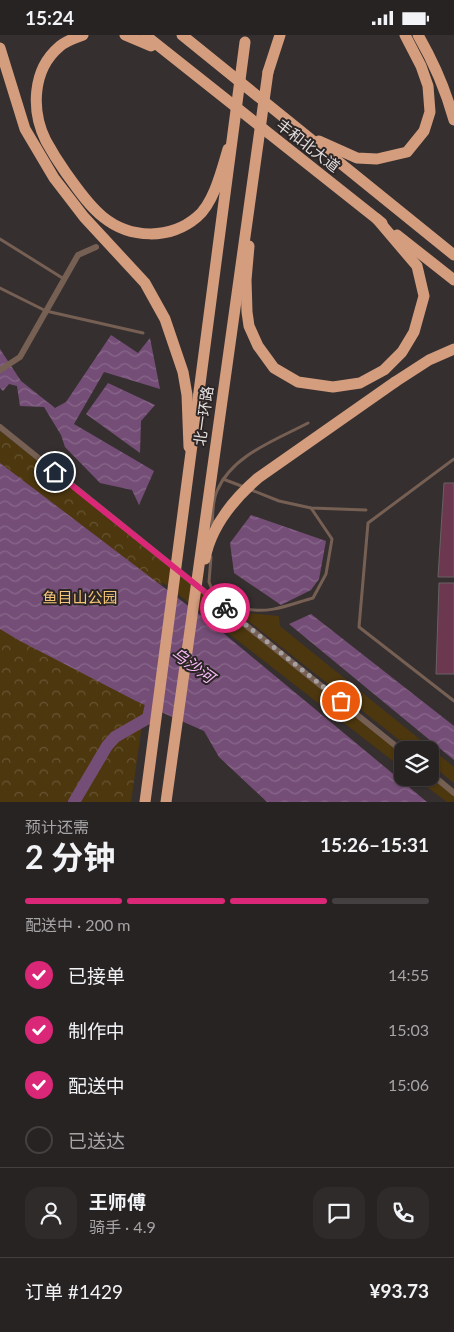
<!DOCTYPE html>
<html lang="zh">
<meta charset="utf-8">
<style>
body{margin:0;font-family:Lato,"Noto Sans SC",sans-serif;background:#302b2b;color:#f1f3f6;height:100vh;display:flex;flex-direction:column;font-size:19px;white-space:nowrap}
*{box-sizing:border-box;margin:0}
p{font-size:16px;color:#a5a4a6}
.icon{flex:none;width:28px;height:28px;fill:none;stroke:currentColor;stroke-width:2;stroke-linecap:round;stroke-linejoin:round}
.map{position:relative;height:767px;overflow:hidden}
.side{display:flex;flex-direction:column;background:#282323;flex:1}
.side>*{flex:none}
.controls{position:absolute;left:394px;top:706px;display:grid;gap:10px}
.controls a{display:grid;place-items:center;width:45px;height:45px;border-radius:10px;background:#282323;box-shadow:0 1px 4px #0004,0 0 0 1px #444041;font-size:25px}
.pin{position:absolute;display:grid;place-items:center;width:42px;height:42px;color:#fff;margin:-21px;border:2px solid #fff;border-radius:50%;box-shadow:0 1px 5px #0007}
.courier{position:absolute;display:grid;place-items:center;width:50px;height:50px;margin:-25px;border:4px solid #db2777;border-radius:50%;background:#fff;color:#222;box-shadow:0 1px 6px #0007}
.headline em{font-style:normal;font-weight:700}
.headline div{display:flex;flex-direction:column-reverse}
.headline{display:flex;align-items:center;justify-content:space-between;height:85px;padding:0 25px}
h1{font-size:32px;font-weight:700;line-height:38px}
.bar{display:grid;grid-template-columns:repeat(4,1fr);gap:8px 5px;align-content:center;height:60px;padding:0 25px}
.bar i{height:6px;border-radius:4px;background:#444041}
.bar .on{background:#db2777}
.bar p{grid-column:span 4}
.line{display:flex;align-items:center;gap:12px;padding:0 25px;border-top:1px solid #444041}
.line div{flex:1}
.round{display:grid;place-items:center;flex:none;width:52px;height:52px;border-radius:15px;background:#302b2b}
ol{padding:0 25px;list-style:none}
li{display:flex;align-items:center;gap:15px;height:55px}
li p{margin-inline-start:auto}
li .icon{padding:5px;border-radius:50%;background:#db2777;color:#fff;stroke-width:4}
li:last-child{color:#a5a4a6}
li i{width:28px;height:28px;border:2px solid #444041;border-radius:50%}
.status{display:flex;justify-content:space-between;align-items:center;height:35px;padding:0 25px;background:#282323;direction:ltr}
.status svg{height:14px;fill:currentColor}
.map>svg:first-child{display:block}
.grass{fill:#4d370f}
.park{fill:url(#park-crowns)}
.water{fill:url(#water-waves)}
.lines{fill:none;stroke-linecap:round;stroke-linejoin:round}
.river{stroke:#754e77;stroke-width:12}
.building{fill:#6c384f;stroke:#696164}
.lane{stroke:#765f53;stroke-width:3}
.street{stroke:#765f53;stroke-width:6}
.highway{stroke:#d49d7e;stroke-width:11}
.highway-bridge{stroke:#d49d7e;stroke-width:11}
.done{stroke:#a6a1a1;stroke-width:5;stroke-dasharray:0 9}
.route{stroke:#db2777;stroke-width:6}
.labels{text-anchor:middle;stroke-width:4;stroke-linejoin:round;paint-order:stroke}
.street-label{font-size:15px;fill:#e3dede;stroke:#2c2525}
.park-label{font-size:15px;fill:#f4c578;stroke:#2c2525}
.water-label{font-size:16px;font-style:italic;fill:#fabbfb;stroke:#2c2525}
</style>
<div class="status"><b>15:24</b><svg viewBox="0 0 49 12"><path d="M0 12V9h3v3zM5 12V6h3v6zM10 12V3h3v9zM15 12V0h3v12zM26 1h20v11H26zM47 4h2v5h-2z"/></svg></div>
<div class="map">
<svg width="454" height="767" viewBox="0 0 454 767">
<defs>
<pattern id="park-crowns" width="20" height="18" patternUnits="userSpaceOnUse" patternTransform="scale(1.25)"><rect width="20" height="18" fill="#4d370f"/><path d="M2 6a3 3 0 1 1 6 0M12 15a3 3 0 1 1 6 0" fill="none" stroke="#665432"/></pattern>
<pattern id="water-waves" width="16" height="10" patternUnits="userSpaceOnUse" patternTransform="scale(1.25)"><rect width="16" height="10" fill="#754e77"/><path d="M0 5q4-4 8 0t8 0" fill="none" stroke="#88678a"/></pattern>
</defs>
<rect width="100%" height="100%" fill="#362f2f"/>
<g class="grass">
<polygon points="0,396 402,716 402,733 0,421"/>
<polygon points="237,577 279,581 280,591 454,732 454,748 430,729 430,715 412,715"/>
<polygon points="430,737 454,757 454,767 447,767 415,743 430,742"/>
</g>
<polygon class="park" points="0,399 165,529 131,767 0,767"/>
<g class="water">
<polygon points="111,300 138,318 150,303 160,354 104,337 74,389 154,436 139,470 132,455 100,448 65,412 61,400 44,372 20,371 17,351 9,349 3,356 0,353 0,314 21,346 55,373 66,367"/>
<polygon points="108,348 155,370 141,386 140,418 86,379"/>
<polygon points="0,428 216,592 427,767 267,767 219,722 204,696 136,666 20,606 0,594"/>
<polygon points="251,480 326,506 319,544 311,555 281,570 234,538 230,508"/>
<polygon points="311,579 454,691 454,725 289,589"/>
</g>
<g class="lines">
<polyline class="river" points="74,767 107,711 115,702 148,683 153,660"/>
</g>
<g class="building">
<polygon points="444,448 454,448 454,542 438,542"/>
<polygon points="439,548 454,548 454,639 436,639"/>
</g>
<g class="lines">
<g class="lane">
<polyline points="0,204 64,244"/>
<polyline points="0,253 46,276 143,298"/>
<polyline points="454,424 368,488 359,592 454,666"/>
<polyline points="223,444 244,452"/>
<polyline points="249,454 279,466 311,473 366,475"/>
<path d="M 212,491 C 213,479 212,467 217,456 C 232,420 276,405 308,388"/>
<path d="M 211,522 L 209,547 L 217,567 C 234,565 233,571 247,574 C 270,579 291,569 313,563 L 326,539 L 332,504 L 311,473"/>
</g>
<g class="street">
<polyline points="0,335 20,322 78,220 96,212"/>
<polyline points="0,392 402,716"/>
<polyline points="430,738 454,758"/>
</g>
<g class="highway">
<path d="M 83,0 C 75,3 65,6 59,12 C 32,35 31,76 46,106 C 52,117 59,128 66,138 C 77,153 88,170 103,182 C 130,204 170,205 197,182 C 214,168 222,134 228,114"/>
<polyline points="125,0 151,11"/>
<polyline points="145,0 382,188"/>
<polyline points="182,0 454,220"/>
<path d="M 418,0 C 433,26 446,56 454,85"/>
<polyline points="0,13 25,94 54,143 84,182 145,248 165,284 183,337 187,360 189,412"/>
<polyline points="268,37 280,0"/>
<polyline points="319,106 357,123 377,124 407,117 424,96 430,77 428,51 421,31 405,0"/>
<polyline points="397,200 454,245"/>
<polyline points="249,211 246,245 247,277 249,291 258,311 274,333 298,347 333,352 360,348 384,335 402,317 414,297 424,261 417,231 377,184"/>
<polyline points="395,347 429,325 454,314"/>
</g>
<g class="highway-bridge">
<path d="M 205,524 C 211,491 234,464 258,443 L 395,347"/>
<polyline points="145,767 245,7"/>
<polyline points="166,767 268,37"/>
</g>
</g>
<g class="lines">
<polyline class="done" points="225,573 341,666"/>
<polyline class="route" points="55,437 225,573"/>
</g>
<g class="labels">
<g class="street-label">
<text transform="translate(308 111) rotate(38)" y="5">丰和北大道</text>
<text transform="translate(204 381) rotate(-82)" y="5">北一环路</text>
</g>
<g class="park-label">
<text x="80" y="568">鱼目山公园</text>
</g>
<g class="water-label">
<text transform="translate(193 630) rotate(36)" y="6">乌沙河</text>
</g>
</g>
</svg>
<div class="controls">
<a><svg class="icon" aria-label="layers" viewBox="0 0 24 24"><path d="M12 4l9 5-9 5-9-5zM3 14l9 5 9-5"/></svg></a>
</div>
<div class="pin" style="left:341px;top:666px;background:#ea580c"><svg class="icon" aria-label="bag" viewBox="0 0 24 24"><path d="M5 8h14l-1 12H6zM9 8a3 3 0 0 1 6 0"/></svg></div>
<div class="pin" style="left:55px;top:437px;background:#1f2937"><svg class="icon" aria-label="home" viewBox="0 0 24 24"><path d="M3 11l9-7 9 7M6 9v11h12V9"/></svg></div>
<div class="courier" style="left:225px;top:573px"><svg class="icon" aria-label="bike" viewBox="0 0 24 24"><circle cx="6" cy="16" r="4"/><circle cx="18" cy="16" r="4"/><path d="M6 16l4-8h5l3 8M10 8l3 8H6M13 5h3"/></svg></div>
</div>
<section class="side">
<div class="headline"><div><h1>2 分钟</h1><p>预计还需</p></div><em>15:26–15:31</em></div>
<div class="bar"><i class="on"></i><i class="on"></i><i class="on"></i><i></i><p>配送中 · 200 m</p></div>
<ol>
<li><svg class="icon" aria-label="check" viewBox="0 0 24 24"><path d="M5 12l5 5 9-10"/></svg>已接单<p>14:55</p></li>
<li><svg class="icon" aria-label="check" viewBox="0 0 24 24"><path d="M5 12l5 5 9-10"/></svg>制作中<p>15:03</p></li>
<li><svg class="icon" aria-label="check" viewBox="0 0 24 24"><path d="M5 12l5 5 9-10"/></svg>配送中<p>15:06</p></li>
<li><i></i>已送达</li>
</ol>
<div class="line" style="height:90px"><a class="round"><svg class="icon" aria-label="person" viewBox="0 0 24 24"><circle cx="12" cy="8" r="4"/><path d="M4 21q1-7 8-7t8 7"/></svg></a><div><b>王师傅</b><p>骑手 · 4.9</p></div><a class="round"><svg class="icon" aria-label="chat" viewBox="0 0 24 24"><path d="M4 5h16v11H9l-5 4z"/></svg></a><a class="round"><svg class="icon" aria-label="phone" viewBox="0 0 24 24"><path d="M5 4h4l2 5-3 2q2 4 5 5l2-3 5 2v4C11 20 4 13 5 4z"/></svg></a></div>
<div class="line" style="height:65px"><div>订单 #1429</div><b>¥93.73</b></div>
</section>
